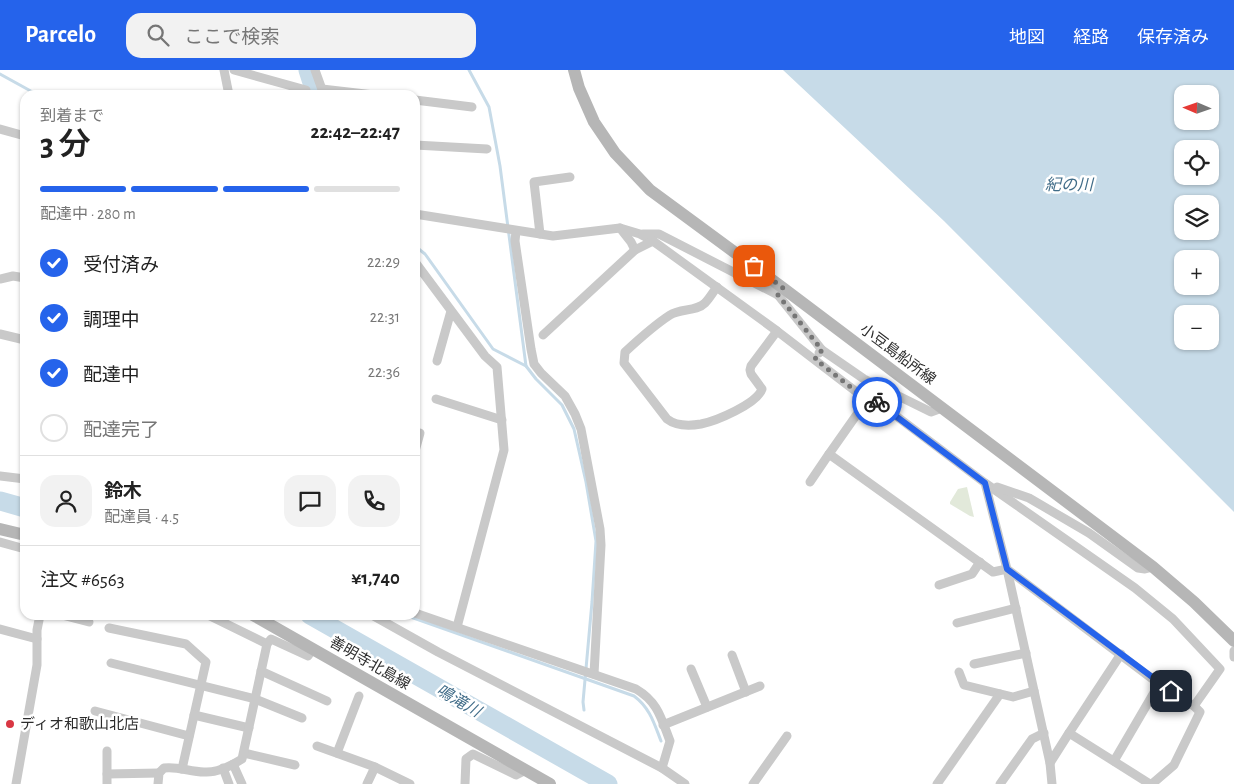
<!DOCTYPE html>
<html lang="ja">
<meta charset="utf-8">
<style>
body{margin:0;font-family:"Alegreya Sans","Noto Sans JP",sans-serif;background:#f2f2f2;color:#222;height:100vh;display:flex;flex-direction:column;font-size:19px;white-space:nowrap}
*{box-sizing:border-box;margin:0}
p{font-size:16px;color:#767676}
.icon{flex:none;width:28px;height:28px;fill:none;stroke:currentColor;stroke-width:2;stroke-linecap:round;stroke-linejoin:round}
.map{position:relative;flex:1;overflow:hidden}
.panel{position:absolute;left:20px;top:20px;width:400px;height:530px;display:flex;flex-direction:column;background:#fff;border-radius:15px;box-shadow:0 1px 4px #0004}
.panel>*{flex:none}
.needle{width:32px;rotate:272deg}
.fabs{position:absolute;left:1174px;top:15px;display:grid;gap:10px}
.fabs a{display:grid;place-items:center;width:45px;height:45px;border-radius:10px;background:#fff;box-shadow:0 1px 4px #0004;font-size:25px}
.pin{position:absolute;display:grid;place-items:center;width:42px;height:42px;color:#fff;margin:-21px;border-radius:10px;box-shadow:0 2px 8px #0006}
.courier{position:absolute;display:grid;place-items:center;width:50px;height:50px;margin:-25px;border:4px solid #2563eb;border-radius:50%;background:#fff;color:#222;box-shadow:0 1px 6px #0007}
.headline em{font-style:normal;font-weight:600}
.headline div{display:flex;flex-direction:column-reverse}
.headline{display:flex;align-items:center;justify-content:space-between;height:85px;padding:0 20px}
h1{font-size:32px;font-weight:600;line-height:38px}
.bar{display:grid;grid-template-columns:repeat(4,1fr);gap:8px 5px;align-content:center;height:60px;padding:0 20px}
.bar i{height:6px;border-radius:4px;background:#e0e0e0}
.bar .current{background:#2563eb}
.bar p{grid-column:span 4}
.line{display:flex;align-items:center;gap:12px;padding:0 20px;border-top:1px solid #e0e0e0}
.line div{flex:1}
.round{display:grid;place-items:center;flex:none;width:52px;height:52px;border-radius:15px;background:#f2f2f2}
ol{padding:0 20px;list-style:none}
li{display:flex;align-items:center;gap:15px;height:55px}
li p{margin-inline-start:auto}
li .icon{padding:5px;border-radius:50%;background:#2563eb;color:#fff;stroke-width:4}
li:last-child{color:#767676}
li i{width:28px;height:28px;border:2px solid #e0e0e0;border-radius:50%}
header{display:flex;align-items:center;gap:30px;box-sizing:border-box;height:70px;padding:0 25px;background:#2563eb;color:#fff}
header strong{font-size:24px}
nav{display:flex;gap:28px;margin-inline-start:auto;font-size:18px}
.search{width:350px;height:45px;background:#f2f2f2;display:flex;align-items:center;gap:12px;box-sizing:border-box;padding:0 18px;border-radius:15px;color:#767676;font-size:19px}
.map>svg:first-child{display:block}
.green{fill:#e2e9da}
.water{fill:#c7dbe8;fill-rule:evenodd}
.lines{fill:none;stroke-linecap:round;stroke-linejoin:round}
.stream{stroke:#c7dbe8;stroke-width:3}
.river{stroke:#c7dbe8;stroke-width:19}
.minor{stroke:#c9c9c9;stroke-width:9}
.secondary{stroke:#b6b6b6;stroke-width:12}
.done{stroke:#767676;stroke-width:5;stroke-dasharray:0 9}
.route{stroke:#2563eb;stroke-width:6}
.poi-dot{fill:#d93743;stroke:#fff;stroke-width:2}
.labels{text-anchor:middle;stroke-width:5;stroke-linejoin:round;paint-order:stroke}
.street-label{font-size:15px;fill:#2c2c2c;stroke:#fff}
.poi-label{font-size:15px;fill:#2c2c2c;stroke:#fff;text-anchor:start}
.water-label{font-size:16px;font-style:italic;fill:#406c88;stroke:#fff}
</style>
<header>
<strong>Parcelo</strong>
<div class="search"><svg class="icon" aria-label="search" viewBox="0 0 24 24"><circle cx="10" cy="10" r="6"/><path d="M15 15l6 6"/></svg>ここで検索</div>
<nav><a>地図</a><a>経路</a><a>保存済み</a></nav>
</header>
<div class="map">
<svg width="1234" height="714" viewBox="0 0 1234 714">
<rect width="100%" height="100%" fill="#fff"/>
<polygon class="green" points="967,417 974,447 970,446 950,434 950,432 958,419"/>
<path class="water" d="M 783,0 L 1234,0 L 1234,442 L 944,151 ZM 1182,24 L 1210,24 L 1210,51 L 1182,51 ZM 1182,79 L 1210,79 L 1210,106 L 1182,106 ZM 1182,134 L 1210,134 L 1210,161 L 1182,161 ZM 1182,189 L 1210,189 L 1210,216 L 1182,216 ZM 1182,244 L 1210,244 L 1210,271 L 1182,271 Z"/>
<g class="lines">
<g class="stream">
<polyline points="469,0 489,37 500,96 526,296 536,309 562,335 574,359 586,412 596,471 592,532 583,632 584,640"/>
<polyline points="0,4 38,25"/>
<polyline points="415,176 425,184 493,279 526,296"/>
<path d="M 405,545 L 634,626 C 650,638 654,653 661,671"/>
</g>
<g class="river">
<polyline points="308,0 316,25"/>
<polyline points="0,431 25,438"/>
<polyline points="310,545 608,714"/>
</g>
<g class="minor">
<polyline points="224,0 229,25"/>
<polyline points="234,0 306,20"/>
<polyline points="315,0 324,25"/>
<polyline points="322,19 374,25"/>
<polyline points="415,30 472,37"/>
<polyline points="0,59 25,66"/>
<polyline points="415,75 487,79"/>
<polyline points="415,144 553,166 620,158 640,164 653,171 777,261 867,330 879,333 985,413 1135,518 1173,549 1220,599 1194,636 1200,642 1174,695 1152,714"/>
<polyline points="620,158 631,172 635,180"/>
<polyline points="516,161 515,171 531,279 534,294 541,303 565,326 575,344 581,359 600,459 601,475 594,604"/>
<polyline points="540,164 534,112 570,107"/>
<polyline points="643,164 659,164 778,225 783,218"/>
<polyline points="415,192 485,286 497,297 504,380 457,557"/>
<polyline points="0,209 13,206 25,208"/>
<path d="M 717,217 C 713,222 710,228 705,233 C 696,242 681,238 670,245 C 653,256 639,269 625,282 L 624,293 L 667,349 C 676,356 689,356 701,354 C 716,351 757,334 762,319 L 751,304 L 750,300 L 751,296 L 777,261"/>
<polyline points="778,225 822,280 819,283"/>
<polyline points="0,264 25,270"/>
<polyline points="543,265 635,180 653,171"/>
<polyline points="822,280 864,309 931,342 942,338"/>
<polyline points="437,291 451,241"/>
<polyline points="436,329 502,350"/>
<polyline points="867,330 829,384 993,502 1007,499 1159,614 1194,636"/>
<polyline points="415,381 420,363"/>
<polyline points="0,406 25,409"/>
<polyline points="810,412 829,384"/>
<polyline points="985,413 1007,499 1050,693 1052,714"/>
<polyline points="997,417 1029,428 1089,463 1138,498 1145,499 1153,497"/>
<polyline points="0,472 25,479"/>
<polyline points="939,515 972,504 980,492"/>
<path d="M 415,543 L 636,619 C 658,632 661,648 670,671 L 662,698"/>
<polyline points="62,545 89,552"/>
<polyline points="208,545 267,574"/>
<polyline points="372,545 438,582 662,698 685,714"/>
<polyline points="957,553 1016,538"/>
<polyline points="109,558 186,574 206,592 182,699"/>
<polyline points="0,559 37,569"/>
<polyline points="1234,581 1234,587"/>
<polyline points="732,585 746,622"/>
<polyline points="111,593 255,629 302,648"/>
<polyline points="974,594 1026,583"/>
<polyline points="691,599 707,637"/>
<polyline points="261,601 327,631"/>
<polyline points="959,602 964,615 1013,627 1034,621"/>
<polyline points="95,641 189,666"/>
<polyline points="194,645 249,658"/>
<polyline points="663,655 760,616"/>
<polyline points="1069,663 1121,584"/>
<polyline points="317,676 375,697 410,714"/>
<polyline points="244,683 295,695"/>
<polyline points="337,683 359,626"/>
<polyline points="1114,691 1159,614"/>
<polyline points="1050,693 1069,663 1150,714"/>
<polyline points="233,694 242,714"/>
<polyline points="223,698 229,714"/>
<polyline points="107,704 159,703"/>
<polyline points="16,714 37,595 37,560 40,545"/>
<polyline points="107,714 107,681"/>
<path d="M 158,714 L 159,703 L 164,698 C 178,696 190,702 204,702 C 217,703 231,696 242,689 L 267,574 L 271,569 L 308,586 L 313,579"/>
<polyline points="367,714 375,697"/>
<polyline points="465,714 466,689 473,684 516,705 526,700"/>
<polyline points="753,714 787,666"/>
<polyline points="937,714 1000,624"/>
<polyline points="1000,714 1032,669 1044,663"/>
</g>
<g class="secondary">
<polyline points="574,0 579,18 594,52 615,83 650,120 783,218 1153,497 1194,532 1234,571"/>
<polyline points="0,459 25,465"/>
<polyline points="253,545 550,714"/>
</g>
</g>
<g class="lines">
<polyline class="done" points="754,196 783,218 778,225 822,280 815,289 867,330 877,332"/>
<polyline class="route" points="877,332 985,413 1007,499 1171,621"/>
</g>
<circle class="poi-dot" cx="10" cy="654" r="5"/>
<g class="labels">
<g class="street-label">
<text transform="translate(898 284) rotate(37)" y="5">小豆島船所線</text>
<text transform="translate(370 593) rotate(30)" y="5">善明寺北島線</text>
</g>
<g class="poi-label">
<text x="20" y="659">ディオ和歌山北店</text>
</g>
<g class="water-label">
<text x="1069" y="120">紀の川</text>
<text transform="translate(459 630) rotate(30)" y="6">鳴滝川</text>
</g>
</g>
</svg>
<div class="fabs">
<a><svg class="needle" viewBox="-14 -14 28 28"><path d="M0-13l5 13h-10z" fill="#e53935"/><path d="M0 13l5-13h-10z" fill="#767676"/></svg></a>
<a><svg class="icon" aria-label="locate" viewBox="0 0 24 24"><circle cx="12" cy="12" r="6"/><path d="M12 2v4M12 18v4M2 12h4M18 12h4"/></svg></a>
<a><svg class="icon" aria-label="layers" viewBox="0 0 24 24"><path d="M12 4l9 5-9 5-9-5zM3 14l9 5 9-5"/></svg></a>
<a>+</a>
<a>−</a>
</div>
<div class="pin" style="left:754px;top:196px;background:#ea580c"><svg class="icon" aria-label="bag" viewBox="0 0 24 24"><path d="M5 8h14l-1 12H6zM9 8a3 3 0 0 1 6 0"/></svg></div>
<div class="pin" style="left:1171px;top:621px;background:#1f2937"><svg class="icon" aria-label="home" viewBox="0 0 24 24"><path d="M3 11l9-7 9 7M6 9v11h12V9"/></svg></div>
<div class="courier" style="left:877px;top:332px"><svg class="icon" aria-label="bike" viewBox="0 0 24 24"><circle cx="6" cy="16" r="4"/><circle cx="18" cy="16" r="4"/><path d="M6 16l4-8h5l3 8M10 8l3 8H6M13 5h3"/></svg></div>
<section class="panel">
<div class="headline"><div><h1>3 分</h1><p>到着まで</p></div><em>22:42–22:47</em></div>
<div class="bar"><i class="current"></i><i class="current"></i><i class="current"></i><i></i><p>配達中 · 280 m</p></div>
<ol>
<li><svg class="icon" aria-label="check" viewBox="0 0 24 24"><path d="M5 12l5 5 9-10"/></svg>受付済み<p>22:29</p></li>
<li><svg class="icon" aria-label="check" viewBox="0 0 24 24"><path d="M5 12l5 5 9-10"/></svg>調理中<p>22:31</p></li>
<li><svg class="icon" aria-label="check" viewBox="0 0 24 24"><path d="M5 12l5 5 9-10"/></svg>配達中<p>22:36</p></li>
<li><i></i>配達完了</li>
</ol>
<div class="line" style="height:90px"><a class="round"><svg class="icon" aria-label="person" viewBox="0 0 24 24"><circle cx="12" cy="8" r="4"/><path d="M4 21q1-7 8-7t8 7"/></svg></a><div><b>鈴木</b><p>配達員 · 4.5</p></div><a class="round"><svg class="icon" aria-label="chat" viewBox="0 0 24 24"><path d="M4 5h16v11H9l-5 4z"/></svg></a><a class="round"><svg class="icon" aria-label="phone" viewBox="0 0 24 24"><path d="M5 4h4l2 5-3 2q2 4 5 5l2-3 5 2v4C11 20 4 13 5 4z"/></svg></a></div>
<div class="line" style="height:65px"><div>注文 #6563</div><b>¥1,740</b></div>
</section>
</div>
